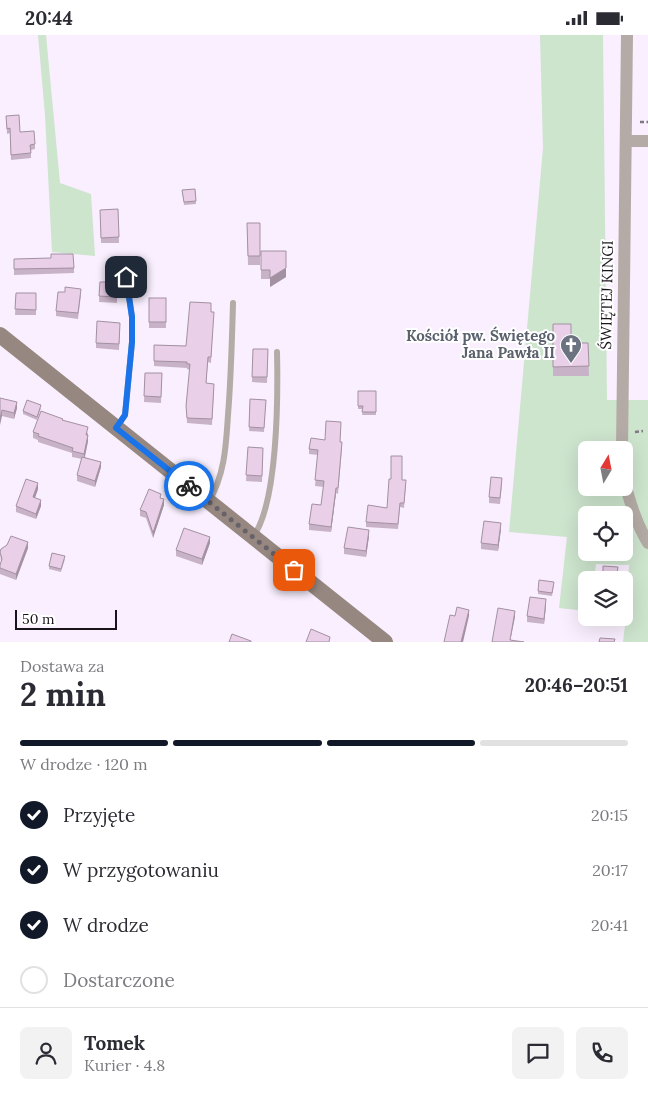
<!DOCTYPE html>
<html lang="pl">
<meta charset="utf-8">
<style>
body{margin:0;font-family:Lora,serif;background:#f2f2f3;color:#2b2b33;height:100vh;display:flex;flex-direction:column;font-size:19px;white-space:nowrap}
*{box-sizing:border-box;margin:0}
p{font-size:16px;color:#7c7c81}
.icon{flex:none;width:28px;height:28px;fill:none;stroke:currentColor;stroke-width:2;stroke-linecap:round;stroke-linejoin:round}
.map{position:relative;height:607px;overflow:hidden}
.sheet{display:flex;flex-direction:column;background:#fff;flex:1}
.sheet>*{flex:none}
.needle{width:32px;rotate:10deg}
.tools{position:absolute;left:578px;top:406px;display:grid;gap:10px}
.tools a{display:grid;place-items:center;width:55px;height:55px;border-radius:8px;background:#fff;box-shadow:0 5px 20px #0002;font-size:25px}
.scale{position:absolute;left:15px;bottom:12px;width:102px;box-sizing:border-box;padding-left:5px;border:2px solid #19141b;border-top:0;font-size:14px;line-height:18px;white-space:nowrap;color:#19141b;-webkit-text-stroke:4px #fff;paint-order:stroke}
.pin{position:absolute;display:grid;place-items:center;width:42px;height:42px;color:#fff;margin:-21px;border-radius:10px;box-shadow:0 2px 8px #0006}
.courier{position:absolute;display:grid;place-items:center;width:50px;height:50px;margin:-25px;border:4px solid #1a73e8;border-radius:50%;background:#fff;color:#222;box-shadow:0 1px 6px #0007}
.headline em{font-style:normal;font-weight:700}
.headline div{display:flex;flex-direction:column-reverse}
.headline{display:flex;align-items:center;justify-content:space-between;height:85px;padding:0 20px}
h1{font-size:32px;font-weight:700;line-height:38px}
.bar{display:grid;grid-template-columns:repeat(4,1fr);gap:8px 5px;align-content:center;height:60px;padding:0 20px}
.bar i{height:6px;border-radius:4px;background:#e1e1e2}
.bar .current{background:#111827}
.bar p{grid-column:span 4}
.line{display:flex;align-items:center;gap:12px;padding:0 20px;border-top:1px solid #e1e1e2}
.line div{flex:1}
.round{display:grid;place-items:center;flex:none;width:52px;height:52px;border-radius:8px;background:#f2f2f3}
ol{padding:0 20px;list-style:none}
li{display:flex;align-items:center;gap:15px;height:55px}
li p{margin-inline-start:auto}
li .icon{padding:5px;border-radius:50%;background:#111827;color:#fff;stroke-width:4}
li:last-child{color:#7c7c81}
li i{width:28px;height:28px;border:2px solid #e1e1e2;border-radius:50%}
.status{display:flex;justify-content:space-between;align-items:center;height:35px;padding:0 25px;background:#fff;direction:ltr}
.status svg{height:14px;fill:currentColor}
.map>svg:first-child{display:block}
.green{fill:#cde4cd;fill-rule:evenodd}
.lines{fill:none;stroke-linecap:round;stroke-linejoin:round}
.path{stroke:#807883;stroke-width:2.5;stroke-dasharray:4 2.5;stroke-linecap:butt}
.lane{stroke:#b4aba6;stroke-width:6}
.street{stroke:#b4aba6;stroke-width:12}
.secondary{stroke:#968881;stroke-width:16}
.wall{fill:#c8b2c8}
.shaded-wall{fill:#a391a2}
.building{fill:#e9cfe8;stroke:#a391a2}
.done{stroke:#67616a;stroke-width:5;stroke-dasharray:0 9}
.route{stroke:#1a73e8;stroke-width:6}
.labels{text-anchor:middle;stroke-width:4;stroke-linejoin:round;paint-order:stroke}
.street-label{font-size:15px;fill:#19141b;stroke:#fff}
.worship-label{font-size:15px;font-weight:bold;fill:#5b616d;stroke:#fff;text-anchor:end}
</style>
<div class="status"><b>20:44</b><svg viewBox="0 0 49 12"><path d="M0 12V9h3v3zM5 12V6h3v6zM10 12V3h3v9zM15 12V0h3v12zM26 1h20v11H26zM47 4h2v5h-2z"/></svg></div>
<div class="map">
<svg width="648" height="607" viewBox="0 0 648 607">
<rect width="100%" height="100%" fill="#f9effe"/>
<g class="green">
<polygon points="38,0 46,0 60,148 91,159 95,221 52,217 45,80"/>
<path d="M 540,0 L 603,0 L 607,365 L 648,365 L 648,607 L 623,607 L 626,582 L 629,530 L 596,529 L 594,545 L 586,545 L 586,576 L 559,573 L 567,502 L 509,497 L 543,113 ZM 586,415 L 624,415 L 624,452 L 586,452 ZM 586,480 L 624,480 L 624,518 L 586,518 Z"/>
</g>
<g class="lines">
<g class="path">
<polyline points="640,87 648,87"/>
<polyline points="635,397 643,396"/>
</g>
<g class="lane">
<polyline points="117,392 125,380 132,307 132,282 126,242"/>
<path d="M 209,466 C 225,439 226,410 228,380 C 231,343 232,305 233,268"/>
<path d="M 253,502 C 278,468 278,361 277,317"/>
</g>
<g class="street">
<polyline points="626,106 648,106"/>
<polyline points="622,415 627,0"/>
<path d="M 624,445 C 630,467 636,488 648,508"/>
</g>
<polyline class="secondary" points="0,300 385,607"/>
</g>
<g class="wall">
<polygon points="6,81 20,97 35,109 35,114 31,115 31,123 11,125 10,98 7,99"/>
<polygon points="195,154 196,169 184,170 182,155"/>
<polygon points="118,174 119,208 101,208 100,175"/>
<polygon points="247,188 260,188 260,230 248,230"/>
<polygon points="261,216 286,242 270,252 270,244 261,244"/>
<polygon points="14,224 74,233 74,238 14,240"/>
<polygon points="100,247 117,247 117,268 99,267"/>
<polygon points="16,258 36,258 36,280 15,280"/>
<polygon points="81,260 78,284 56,281 56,276"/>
<rect x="149" y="263" width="17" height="30"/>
<polygon points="211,277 213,290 211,328 208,327 206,349 214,355 212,390 187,388 186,371 190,335 187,334 187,333 154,331 154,310 186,311"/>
<polygon points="553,289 571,308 588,308 589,341 553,341"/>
<polygon points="120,293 119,315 96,313 96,308"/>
<polygon points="253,314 268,314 267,348 252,347"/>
<polygon points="145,338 162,338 161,368 144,367"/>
<polygon points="358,356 376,356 376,380 362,380 363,374 358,374"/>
<polygon points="0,363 17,373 14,384 2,381"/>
<polygon points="250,364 266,365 264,397 249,396"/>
<polygon points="41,373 37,385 23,379 23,376"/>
<polygon points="63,385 88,398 88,406 85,422 101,432 95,452 77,446 77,440 82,424 72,422 72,418 38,407 38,405 33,403 33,397"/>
<polygon points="341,407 342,413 338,459 336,458 331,497 309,495 309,489 321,470 324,452 315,451 318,420 309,419 309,414"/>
<polygon points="248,412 263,413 262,447 246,446"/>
<polygon points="402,445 406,450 404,473 400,472 398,494 366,492 366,487 387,473"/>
<polygon points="502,449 500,469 489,468 489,462"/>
<polygon points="38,454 35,463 41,471 36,484 16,477 16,471"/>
<polygon points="161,463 164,470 153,503 146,483 140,481 140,475"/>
<polygon points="501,494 498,516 481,514 481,508"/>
<polygon points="369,501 366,522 344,519 344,513"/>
<polygon points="210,508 202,530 176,521 176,515"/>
<polygon points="28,513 16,545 0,539 0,530 1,527 0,517"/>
<polygon points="65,524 61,537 49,534 49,531"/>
<polygon points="554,550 552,561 538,559 538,556"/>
<polygon points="546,570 544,589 527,587 527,581"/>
</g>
<g class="shaded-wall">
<polygon points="286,233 286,242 270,252 270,243"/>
<polygon points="17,367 17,373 14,384 14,378"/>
<polygon points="2,375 2,381 0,390 0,384"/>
<polygon points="88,400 88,406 84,425 84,419"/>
<polygon points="101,427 101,432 95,452 95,446"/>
<polygon points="38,448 38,454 33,468 33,462"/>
<polygon points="336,453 336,458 331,497 331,492"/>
<polygon points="164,464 164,470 153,503 153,498"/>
<polygon points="41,465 41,471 36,484 36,479"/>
<polygon points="501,488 501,494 498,516 498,510"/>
<polygon points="369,495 369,501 366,522 366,516"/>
<polygon points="210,502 210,508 202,530 202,524"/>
<polygon points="28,507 28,513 16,545 16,539"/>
<polygon points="546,564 546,570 544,589 544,584"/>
<polygon points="469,575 469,581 463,607 461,607"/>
<polygon points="515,576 515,582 510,607 510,605"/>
</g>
<g class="building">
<polygon points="19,80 20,97 34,96 35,109 30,110 31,118 11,120 10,93 7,94 6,81"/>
<polygon points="195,154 196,166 184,167 182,155"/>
<polygon points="118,174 119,202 101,203 100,175"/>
<polygon points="247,188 260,188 260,221 248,221"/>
<polygon points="261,216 286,216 286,233 270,243 270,235 261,235"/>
<polygon points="51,219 73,219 74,233 14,234 14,224 51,223"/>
<polygon points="100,247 117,247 117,262 99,261"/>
<polygon points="65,252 81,254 78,278 56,276 58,257 65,257"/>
<polygon points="16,258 36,258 36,275 15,274"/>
<rect x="149" y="263" width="17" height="24"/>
<polygon points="190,267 211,268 211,277 214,277 211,322 208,322 206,348 214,349 212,384 187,383 186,371 190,329 187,329 187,327 154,326 154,310 186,311"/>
<polygon points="97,286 120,288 119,309 96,308"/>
<polygon points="553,289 571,289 571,308 588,308 589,331 553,332"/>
<polygon points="253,314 268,314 267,342 252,342"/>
<polygon points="145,338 162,338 161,362 144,361"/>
<polygon points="358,356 376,356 376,377 362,377 363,371 358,371"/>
<polygon points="0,363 17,367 14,378 2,375 0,384"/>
<polygon points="250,364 266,365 264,393 249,392"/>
<polygon points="27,365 41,370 37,382 23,376"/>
<polygon points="41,376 63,384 62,385 88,392 86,400 88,400 84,419 72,416 73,413 38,401 39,399 33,397"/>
<polygon points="326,386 341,387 340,407 342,407 338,453 336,453 331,492 309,489 312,469 321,470 324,446 315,445 318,415 309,414 311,403 325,405"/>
<polygon points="248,412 263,413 262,441 246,440"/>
<polygon points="391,421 402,421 402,445 406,445 404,468 400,468 398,489 366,487 368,470 387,473 389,444 391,444"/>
<polygon points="82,422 101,427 95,446 77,440"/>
<polygon points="491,442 502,443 500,463 489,462"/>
<polygon points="26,444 38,448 33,462 41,465 36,479 16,471"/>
<polygon points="149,454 161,459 160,463 164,464 153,498 146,477 140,475"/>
<polygon points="484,486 501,488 498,510 481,508"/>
<polygon points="348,492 369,495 366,516 344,513"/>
<polygon points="184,493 210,502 202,524 176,515"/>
<polygon points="11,501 28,507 16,539 0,533 0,530 2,524 0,517 1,514 7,510"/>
<polygon points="52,518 65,521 61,534 49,531"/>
<polygon points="603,531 618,532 617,538 620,539 619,545 600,545 600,537 603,538"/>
<polygon points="539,545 554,547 552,558 538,556"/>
<polygon points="530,562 546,564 544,584 527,581"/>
<polygon points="457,572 469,575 461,607 444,607 450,580 455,581"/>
<polygon points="498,573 515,576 510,605 524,607 492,607"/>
<polygon points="311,594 330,602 329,607 306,607"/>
<polygon points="232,599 251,606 251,607 229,607"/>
<polygon points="600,603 615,604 614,607 599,607"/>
</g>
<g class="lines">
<polyline class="done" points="189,451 294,535"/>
<polyline class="route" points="126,242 132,282 132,307 125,380 116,393 189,451"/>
</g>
<defs>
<g id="church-pin" transform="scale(1.125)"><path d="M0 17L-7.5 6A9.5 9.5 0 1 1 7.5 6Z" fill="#6b7280" stroke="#fff"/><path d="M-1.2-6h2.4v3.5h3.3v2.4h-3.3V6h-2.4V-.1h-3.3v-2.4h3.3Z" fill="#fff"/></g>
</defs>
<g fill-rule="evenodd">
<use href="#church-pin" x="571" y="310"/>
</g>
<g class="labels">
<g class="street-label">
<text transform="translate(607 260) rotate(-89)" y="5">ŚWIĘTEJ KINGI</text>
</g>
<g class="worship-label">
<text x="555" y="306">Kościół pw. Świętego<tspan x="555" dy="17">Jana Pawła II</tspan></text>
</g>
</g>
</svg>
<div class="tools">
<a><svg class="needle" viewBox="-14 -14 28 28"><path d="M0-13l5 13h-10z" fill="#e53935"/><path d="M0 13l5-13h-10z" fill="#7c7c81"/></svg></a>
<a><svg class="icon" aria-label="locate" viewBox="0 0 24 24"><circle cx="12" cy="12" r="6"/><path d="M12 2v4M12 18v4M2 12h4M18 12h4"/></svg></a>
<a><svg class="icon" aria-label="layers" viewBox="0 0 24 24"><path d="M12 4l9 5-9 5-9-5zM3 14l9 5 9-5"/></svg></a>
</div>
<div class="scale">50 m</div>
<div class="pin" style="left:294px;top:535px;background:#ea580c"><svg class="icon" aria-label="bag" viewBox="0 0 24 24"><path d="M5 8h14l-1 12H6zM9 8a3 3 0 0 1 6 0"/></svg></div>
<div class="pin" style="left:126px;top:242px;background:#1f2937"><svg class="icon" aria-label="home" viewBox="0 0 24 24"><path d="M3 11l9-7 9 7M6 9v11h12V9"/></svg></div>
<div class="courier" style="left:189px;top:451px"><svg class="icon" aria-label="bike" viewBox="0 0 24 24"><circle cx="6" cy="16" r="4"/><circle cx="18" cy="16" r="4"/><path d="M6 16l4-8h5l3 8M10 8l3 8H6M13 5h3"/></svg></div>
</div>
<section class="sheet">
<div class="headline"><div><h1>2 min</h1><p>Dostawa za</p></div><em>20:46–20:51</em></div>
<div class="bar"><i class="current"></i><i class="current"></i><i class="current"></i><i></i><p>W drodze · 120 m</p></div>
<ol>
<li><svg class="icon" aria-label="check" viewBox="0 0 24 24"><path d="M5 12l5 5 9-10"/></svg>Przyjęte<p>20:15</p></li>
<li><svg class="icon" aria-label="check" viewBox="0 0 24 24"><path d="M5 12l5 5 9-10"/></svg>W przygotowaniu<p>20:17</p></li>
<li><svg class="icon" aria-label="check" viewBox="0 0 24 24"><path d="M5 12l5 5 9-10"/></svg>W drodze<p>20:41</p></li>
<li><i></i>Dostarczone</li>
</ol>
<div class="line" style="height:90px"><a class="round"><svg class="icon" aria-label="person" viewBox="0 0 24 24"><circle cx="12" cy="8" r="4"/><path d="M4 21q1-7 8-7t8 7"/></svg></a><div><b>Tomek</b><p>Kurier · 4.8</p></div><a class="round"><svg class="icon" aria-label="chat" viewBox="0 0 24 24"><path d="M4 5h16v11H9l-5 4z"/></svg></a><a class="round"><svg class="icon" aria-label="phone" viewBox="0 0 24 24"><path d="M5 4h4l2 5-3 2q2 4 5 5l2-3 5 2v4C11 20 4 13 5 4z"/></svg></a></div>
</section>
